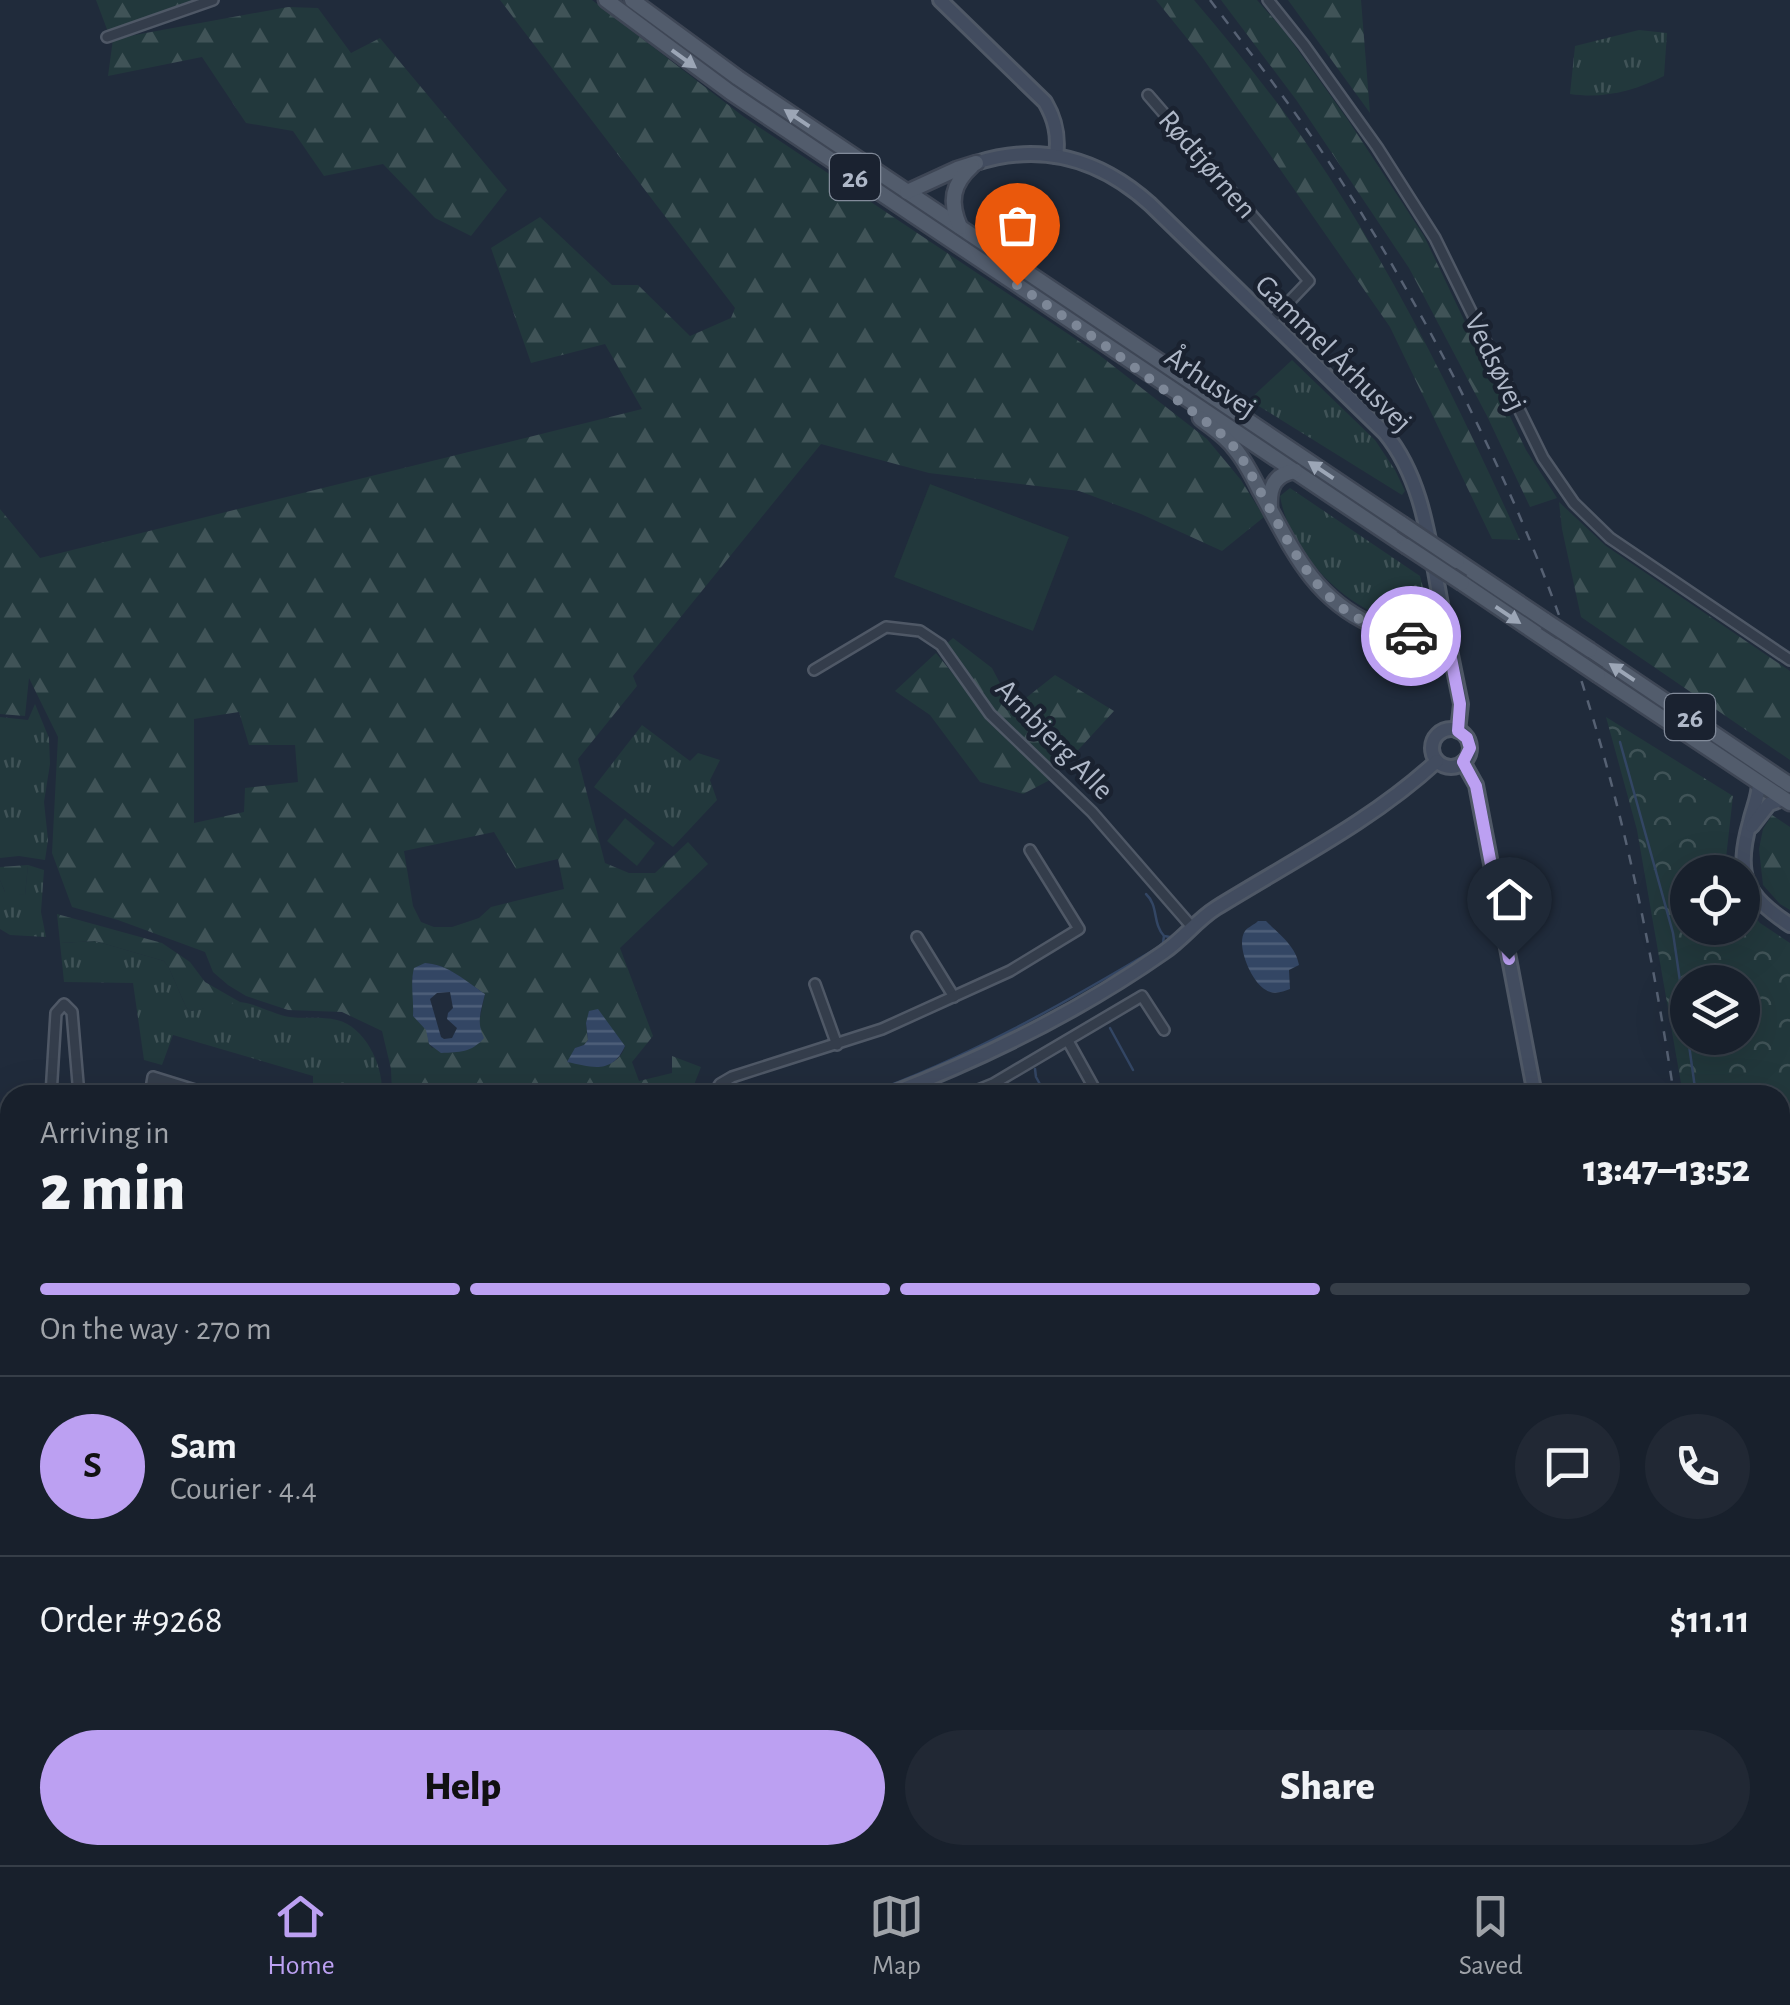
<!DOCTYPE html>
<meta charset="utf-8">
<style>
body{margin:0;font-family:"Alegreya Sans",sans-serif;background:#212834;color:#f1f3f6;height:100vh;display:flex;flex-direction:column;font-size:38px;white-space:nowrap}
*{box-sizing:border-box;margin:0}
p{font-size:32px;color:#9fa3a9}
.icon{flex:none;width:55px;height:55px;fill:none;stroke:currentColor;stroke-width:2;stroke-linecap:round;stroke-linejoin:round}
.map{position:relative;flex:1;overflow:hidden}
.side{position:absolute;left:0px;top:1085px;width:1790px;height:780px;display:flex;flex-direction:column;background:#18202c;border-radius:30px 30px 0 0;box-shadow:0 10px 40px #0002,0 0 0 2px #363e48}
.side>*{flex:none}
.buttons{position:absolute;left:1670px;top:855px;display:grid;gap:20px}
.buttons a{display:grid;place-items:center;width:90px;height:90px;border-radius:50%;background:#18202c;box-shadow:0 10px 40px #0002,0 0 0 2px #363e48;font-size:50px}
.pin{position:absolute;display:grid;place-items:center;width:85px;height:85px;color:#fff;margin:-102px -42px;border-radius:50% 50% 50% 0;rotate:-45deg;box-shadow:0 0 10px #0007}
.pin .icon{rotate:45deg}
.courier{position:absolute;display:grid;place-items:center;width:100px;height:100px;margin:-50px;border:8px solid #bca0f2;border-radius:50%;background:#fff;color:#222;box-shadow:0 2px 12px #0007}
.headline em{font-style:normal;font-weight:800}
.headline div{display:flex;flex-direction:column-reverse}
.headline{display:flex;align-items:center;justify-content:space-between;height:170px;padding:0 40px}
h1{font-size:65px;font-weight:800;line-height:75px}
.bar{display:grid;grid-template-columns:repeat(4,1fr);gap:15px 10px;align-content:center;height:120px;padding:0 40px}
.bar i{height:12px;border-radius:8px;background:#363e48}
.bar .current{background:#bca0f2}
.bar p{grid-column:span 4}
.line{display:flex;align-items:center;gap:25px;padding:0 40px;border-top:2px solid #363e48}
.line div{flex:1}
.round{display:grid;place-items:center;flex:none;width:105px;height:105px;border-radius:52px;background:#212834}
.action{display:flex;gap:20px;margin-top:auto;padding:20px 40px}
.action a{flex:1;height:115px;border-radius:60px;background:#bca0f2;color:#111;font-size:40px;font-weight:800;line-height:115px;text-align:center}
.action a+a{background:#212834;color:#f1f3f6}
.tabs{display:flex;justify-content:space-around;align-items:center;height:140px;border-top:2px solid #363e48;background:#18202c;font-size:28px;color:#9fa3a9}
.tabs a{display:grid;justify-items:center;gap:5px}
.tabs .current{color:#bca0f2}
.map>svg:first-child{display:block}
.grass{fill:url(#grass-tufts)}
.forest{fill:url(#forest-firs);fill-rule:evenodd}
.wetland{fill:url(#wetland-marsh)}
.park{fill:url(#park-crowns);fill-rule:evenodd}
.pitch{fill:#22383c}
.water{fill:url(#water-rules);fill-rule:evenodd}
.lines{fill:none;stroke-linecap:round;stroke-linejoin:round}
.stream{stroke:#334664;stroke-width:2.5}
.street-casing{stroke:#4f5866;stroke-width:14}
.secondary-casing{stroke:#4f5866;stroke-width:18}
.primary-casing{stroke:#3e4655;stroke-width:19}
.street{stroke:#343d4b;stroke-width:9}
.secondary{stroke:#424c5f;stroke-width:12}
.primary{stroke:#525c6c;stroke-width:14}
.rail{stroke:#566173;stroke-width:2.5;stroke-dasharray:10 10;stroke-linecap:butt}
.primary-bridge-casing{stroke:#3e4655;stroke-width:19;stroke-linecap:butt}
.primary-bridge{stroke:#525c6c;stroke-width:14}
.oneway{fill:#9ca6b6}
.done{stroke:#7d8797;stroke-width:10;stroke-dasharray:0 18}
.route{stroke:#bca0f2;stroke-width:12}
.labels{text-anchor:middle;stroke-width:9;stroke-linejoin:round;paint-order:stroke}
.shield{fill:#1a2230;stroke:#828b9a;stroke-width:2.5}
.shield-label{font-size:28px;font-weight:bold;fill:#afb8c8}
.street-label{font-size:30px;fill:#afb8c8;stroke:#1a2230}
</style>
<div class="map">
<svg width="1790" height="1865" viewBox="0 0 1790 1865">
<defs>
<pattern id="grass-tufts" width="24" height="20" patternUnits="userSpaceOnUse" patternTransform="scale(2.5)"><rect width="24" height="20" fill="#22383c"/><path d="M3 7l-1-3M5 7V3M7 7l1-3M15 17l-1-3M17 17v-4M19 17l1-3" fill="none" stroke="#405357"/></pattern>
<pattern id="forest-firs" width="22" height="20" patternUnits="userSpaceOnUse" patternTransform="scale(2.5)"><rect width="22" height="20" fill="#22383c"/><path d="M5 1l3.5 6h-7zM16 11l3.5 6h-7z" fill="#405357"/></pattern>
<pattern id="wetland-marsh" width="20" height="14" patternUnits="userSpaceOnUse" patternTransform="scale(2.5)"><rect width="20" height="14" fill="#22383c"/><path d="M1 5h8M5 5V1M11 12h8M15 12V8" fill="none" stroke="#405357"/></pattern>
<pattern id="park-crowns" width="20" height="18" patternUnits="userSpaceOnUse" patternTransform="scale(2.5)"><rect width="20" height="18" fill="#22383c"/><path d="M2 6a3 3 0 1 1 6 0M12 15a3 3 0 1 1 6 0" fill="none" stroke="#405357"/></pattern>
<pattern id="water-rules" width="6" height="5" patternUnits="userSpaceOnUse" patternTransform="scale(2.5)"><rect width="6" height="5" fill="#334664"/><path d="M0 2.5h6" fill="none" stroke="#4e5f79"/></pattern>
</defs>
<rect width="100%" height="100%" fill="#202b3b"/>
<g class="grass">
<path d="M 1639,30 L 1667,33 L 1664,76 C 1634,91 1604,99 1570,94 L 1575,46 Z"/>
<polygon points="1292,360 1375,440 1395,470 1405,491 1402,495 1249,400"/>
<path d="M 1290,488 L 1420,576 L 1430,614 L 1427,623 C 1362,630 1290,557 1280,496 Z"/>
<polygon points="35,704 49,738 50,764 44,802 48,840 45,860 19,856 0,858 0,717 28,720"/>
<polygon points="642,725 690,761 698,753 720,760 710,780 717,800 673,847 594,787"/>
<polygon points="28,865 44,870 41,912 46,937 10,935 0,929 0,880 5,892 25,895"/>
<path d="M 95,941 L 164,961 L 169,968 L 186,1007 L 191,1011 C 206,1008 222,1003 237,1002 C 254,1002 272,1014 290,1017 C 305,1019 321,1016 337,1020 C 366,1027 384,1067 382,1095 L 313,1095 L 313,1076 L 173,1035 L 162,1065 L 144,1060 L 133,983 L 64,982 L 60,943 Z"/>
<polygon points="267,1855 499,1855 495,1865 283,1865"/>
<polygon points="523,1855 638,1855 632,1865 518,1865"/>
<polygon points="1227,1855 1268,1855 1289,1862 1292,1855 1360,1855 1361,1865 1223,1865"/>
</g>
<g class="forest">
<polygon points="96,0 192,0 108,32"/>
<path d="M 500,0 L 592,0 L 744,117 L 1098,354 L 1207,439 L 1241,480 L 1264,517 L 1222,551 L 1141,514 L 1079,491 L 929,473 L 821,444 L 633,676 L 637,686 L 578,759 L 605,863 L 629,873 L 655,873 L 688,842 L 708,864 L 620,948 L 653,1036 L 632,1062 L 639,1081 L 672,1073 L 672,1056 L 701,1067 L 690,1095 L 392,1095 L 391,1069 L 382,1031 L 342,1012 L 288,1010 L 246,996 L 228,985 L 213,972 L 205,952 L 118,920 L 72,907 L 52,853 L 58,737 L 29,678 L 25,716 L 0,714 L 0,509 L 40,558 L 642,409 L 605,344 L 531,363 L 491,248 L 540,217 L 612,285 L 638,285 L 690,336 L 731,318 L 735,308 ZM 239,712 L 249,745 L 295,745 L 298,782 L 245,788 L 244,812 L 194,823 L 194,719 ZM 494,832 L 516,869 L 558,859 L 564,889 L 491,907 L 479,918 L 452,927 L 434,927 L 421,922 L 413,906 L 404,851 ZM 425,963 C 448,964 466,982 485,994 L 478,1027 L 432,1048 L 429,1044 L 427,1030 L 413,1016 L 415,996 L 412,978 ZM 586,1023 L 615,1034 L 625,1046 C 621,1061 609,1065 596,1067 L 575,1048 L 584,1045 L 588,1040 Z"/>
<path d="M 1156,0 L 1194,0 C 1235,48 1276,99 1311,150 C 1395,273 1459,406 1520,540 L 1492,539 L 1390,327 L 1202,57 Z"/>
<polygon points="1221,0 1257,0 1285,32 1348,120 1424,236 1526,450 1557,498 1530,507 1487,416 1409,268 1297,101"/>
<polygon points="1288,0 1361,0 1370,113"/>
<polygon points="288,7 318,8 351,53 380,38 507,190 471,236 435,218 383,164 324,176 293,131 246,123 202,57 108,76 113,39"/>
<polygon points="1559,502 1606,546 1790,671 1790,760 1581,617 1562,529"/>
<polygon points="953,638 992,668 1013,708 1055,675 1114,711 1058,772 994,712 946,644"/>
<polygon points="936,653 988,717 1050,780 1023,794 980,782 930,715 895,691"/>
<polygon points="1772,815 1790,827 1790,910 1780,904 1763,885 1759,849 1763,829"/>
<polygon points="28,865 25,895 6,894 0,880 0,867"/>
<polygon points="57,914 162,943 190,962 205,982 240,1002 191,1011 186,1007 169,968 164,961 95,941 60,943"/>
</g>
<polygon class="wetland" points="1104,1855 1178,1855 1173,1865 1090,1865"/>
<path class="park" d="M 1606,717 L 1733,796 L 1726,858 L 1729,872 L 1688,872 L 1688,928 L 1742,928 L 1743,904 L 1760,923 L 1790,943 L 1790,1235 L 1780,1250 L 1780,1095 L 1683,1095 L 1637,830 ZM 1688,982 L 1742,982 L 1742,1038 L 1688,1038 Z"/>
<g class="pitch">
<polygon points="930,484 1069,537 1033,631 894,577"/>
<polygon points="625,818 655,843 637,866 607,841"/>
</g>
<g class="water">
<path d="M 1258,921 L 1266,921 C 1279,934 1296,946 1299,965 L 1289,970 L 1290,989 C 1283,992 1273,995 1266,990 C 1252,983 1235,945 1245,931 C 1248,927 1254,925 1258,921 Z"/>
<path d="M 425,963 C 448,964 467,982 485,994 C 481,1011 476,1022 484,1038 C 471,1053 460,1052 441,1053 L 429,1044 L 426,1030 L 413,1016 C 414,1000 410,983 414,968 ZM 450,992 L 453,1008 L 448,1013 L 447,1019 L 457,1028 L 452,1038 L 444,1039 L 441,1037 L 430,999 L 437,993 Z"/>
<path d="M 598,1009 L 625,1046 C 612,1075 592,1067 567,1062 L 575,1048 L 584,1045 L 588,1040 L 586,1023 L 589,1011 Z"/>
<polygon points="641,1855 758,1855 755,1865 636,1865"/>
<polygon points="1006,1855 1104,1855 1090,1865 1017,1865"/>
</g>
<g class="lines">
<g class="stream">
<polyline points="1620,742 1673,933 1688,1036"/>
<path d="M 1146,894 C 1159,906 1152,923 1164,936"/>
<polyline points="1110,1028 1133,1070"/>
<polyline points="1688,1038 1695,1088 1702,1095"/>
<polyline points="1035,1069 1036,1077 1046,1095"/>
<path d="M 864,1095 C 968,1058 1063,1004 1157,948 L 1163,943 L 1164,936 L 1170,937"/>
<polyline points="0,1509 10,1513"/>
<polyline points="293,1855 312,1865"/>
<polyline points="498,1865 503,1855"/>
</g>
<g class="street-casing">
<g id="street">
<polyline points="1268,0 1304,45 1377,147 1435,238 1543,458 1574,503 1610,538 1790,660"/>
<polyline points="107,37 213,0"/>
<polyline points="1148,95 1309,281 1270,322"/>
<polyline points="814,670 886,627 920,631 941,645 990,714 1092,812 1192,927"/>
<polyline points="917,937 954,997"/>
<polyline points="815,984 837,1045"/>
<polyline points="1068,1041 1098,1095"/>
<polyline points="51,1095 56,1013 64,1004 72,1012 79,1095"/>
<polyline points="150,1095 153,1077 211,1095"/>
<polyline points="713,1095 720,1084 732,1077 882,1029 1010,971 1079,929 1030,850"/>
<polyline points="966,1095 993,1084 1142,996 1164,1030"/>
<polyline points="0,1175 3,1153"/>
<polyline points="0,1241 10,1244"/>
<polyline points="1780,1357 1790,1359"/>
<polyline points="0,1454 10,1458"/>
<polyline points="0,1585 5,1568"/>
<polyline points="1780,1639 1790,1637"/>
<polyline points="0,1779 10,1783"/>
<polyline points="111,1855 113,1865"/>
<polyline points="1508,1855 1515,1865"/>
<polyline points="0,1862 10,1842"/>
<polyline points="1475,1865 1492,1855"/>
</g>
</g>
<g class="secondary-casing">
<g id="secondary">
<path d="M 940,0 L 1045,102 C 1055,119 1059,135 1056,156"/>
<path d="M 976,163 C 1041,142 1100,159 1150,204 L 1385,433 C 1421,477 1428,534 1438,588 C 1445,627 1453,665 1461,704 L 1458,731"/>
<circle cx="1451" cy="748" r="19"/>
<polyline points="1463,762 1476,785 1535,1095"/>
<path d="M 1759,782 C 1759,797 1753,808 1750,822 C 1735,875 1745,895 1790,925"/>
<polyline points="1752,826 1769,804 1783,799"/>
<path d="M 888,1095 C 984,1058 1080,1011 1164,952 C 1183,939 1197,920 1216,908 C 1292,861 1372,821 1437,761"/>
<polyline points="0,1153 10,1154"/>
<polyline points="1780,1262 1790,1247"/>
<polyline points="1780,1650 1790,1714"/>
<polyline points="0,1716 10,1720"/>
<polyline points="166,1855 167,1865"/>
<polyline points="1705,1855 1707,1865"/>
</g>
</g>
<g class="primary-casing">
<g id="primary">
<polyline points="606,0 730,92 1406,546"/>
<polyline points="632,0 738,78 1402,524"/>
<polyline points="907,192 957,169 976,163"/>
<path d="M 960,227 C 949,202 952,184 972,166"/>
<path d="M 1200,418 C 1212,428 1226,436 1235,449 C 1245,461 1252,475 1259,489 C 1290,544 1310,596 1371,624 C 1393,634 1423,641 1447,638"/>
<path d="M 1270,506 C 1269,487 1275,474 1295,471"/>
<polyline points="1457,561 1546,621"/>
<polyline points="1462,583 1555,646"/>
<polyline points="1590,650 1790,785"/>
<polyline points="1598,675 1790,803"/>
</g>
</g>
<use href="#street" class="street"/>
<use href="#secondary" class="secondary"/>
<use href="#primary" class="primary"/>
<g class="rail">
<path d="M 1210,0 C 1245,46 1281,92 1314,140 C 1354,198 1390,260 1424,321 C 1488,438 1544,561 1584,689 C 1626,822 1653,957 1674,1095"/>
<polyline points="1780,1770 1790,1823"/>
</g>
<g class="primary-bridge-casing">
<g id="primary-bridge">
<polyline points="1402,524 1457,561"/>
<polyline points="1406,546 1462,583"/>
<polyline points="1546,621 1590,650"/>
<polyline points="1555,646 1598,675"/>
</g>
</g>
<use href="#primary-bridge" class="primary-bridge"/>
</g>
<defs><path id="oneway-solid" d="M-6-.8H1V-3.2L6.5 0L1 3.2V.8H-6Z" transform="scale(2.5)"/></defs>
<g class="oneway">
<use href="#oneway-solid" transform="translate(684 59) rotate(36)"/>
<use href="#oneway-solid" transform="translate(797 118) rotate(-146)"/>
<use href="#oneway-solid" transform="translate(1321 470) rotate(-146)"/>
<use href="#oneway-solid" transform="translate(1508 615) rotate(34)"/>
<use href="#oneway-solid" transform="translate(1622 672) rotate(-146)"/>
</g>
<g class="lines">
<path class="done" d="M 1017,285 C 1070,320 1122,357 1172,396 C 1190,410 1209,423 1226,438 C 1241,453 1249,471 1259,489 C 1297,557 1324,623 1411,636"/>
<polyline class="route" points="1411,636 1438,639 1447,638 1460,704 1458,731 1467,738 1470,748 1463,762 1476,786 1509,959"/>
</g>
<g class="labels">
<g class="shield">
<rect x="830" y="154" width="50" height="46" rx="8"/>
<rect x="1665" y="694" width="50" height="46" rx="8"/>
</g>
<g class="shield-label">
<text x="855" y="187">26</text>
<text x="1690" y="727">26</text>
</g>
<g class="street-label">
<text transform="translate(1208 164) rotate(49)" y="10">Rødtjørnen</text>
<text transform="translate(1334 353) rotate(45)" y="10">Gammel Århusvej</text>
<text transform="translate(1496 362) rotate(64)" y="10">Vedsøvej</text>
<text transform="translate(1211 382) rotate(34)" y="10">Århusvej</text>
<text transform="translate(1055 739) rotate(46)" y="10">Arnbjerg Alle</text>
</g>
</g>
</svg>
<div class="buttons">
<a><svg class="icon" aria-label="locate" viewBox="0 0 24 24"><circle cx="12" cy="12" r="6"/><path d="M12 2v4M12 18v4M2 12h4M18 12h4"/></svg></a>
<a><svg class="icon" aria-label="layers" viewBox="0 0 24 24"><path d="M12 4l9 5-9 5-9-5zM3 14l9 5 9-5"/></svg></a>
</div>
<div class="pin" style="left:1017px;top:285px;background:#ea580c"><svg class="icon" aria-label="bag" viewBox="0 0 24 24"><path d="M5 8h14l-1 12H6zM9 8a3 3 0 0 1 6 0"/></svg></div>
<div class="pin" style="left:1509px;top:959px;background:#1f2937"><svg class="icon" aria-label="home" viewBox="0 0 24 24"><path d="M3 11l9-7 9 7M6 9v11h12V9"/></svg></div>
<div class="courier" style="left:1411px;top:636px"><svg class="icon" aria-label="car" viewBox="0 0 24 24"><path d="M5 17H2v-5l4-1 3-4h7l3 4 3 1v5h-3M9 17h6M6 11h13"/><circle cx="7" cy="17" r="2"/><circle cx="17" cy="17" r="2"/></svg></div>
<section class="side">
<div class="headline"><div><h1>2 min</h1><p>Arriving in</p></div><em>13:47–13:52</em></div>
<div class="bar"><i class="current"></i><i class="current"></i><i class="current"></i><i></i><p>On the way · 270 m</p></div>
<div class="line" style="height:180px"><b class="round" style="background:#bca0f2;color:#111">S</b><div><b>Sam</b><p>Courier · 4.4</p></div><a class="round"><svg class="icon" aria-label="chat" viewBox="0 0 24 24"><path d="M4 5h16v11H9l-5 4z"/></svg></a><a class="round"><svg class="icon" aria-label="phone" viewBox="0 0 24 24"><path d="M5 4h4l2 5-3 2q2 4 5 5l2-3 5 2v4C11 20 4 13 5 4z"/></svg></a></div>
<div class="line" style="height:130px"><div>Order #9268</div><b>$11.11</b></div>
<div class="action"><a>Help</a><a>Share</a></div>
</section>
</div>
<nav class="tabs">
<a class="current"><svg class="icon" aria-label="home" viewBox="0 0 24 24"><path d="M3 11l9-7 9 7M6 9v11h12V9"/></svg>Home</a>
<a><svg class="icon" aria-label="map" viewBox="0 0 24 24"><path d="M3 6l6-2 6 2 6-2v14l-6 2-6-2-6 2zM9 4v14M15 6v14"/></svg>Map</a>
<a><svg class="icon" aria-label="saved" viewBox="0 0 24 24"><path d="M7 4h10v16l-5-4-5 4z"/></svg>Saved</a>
</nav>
